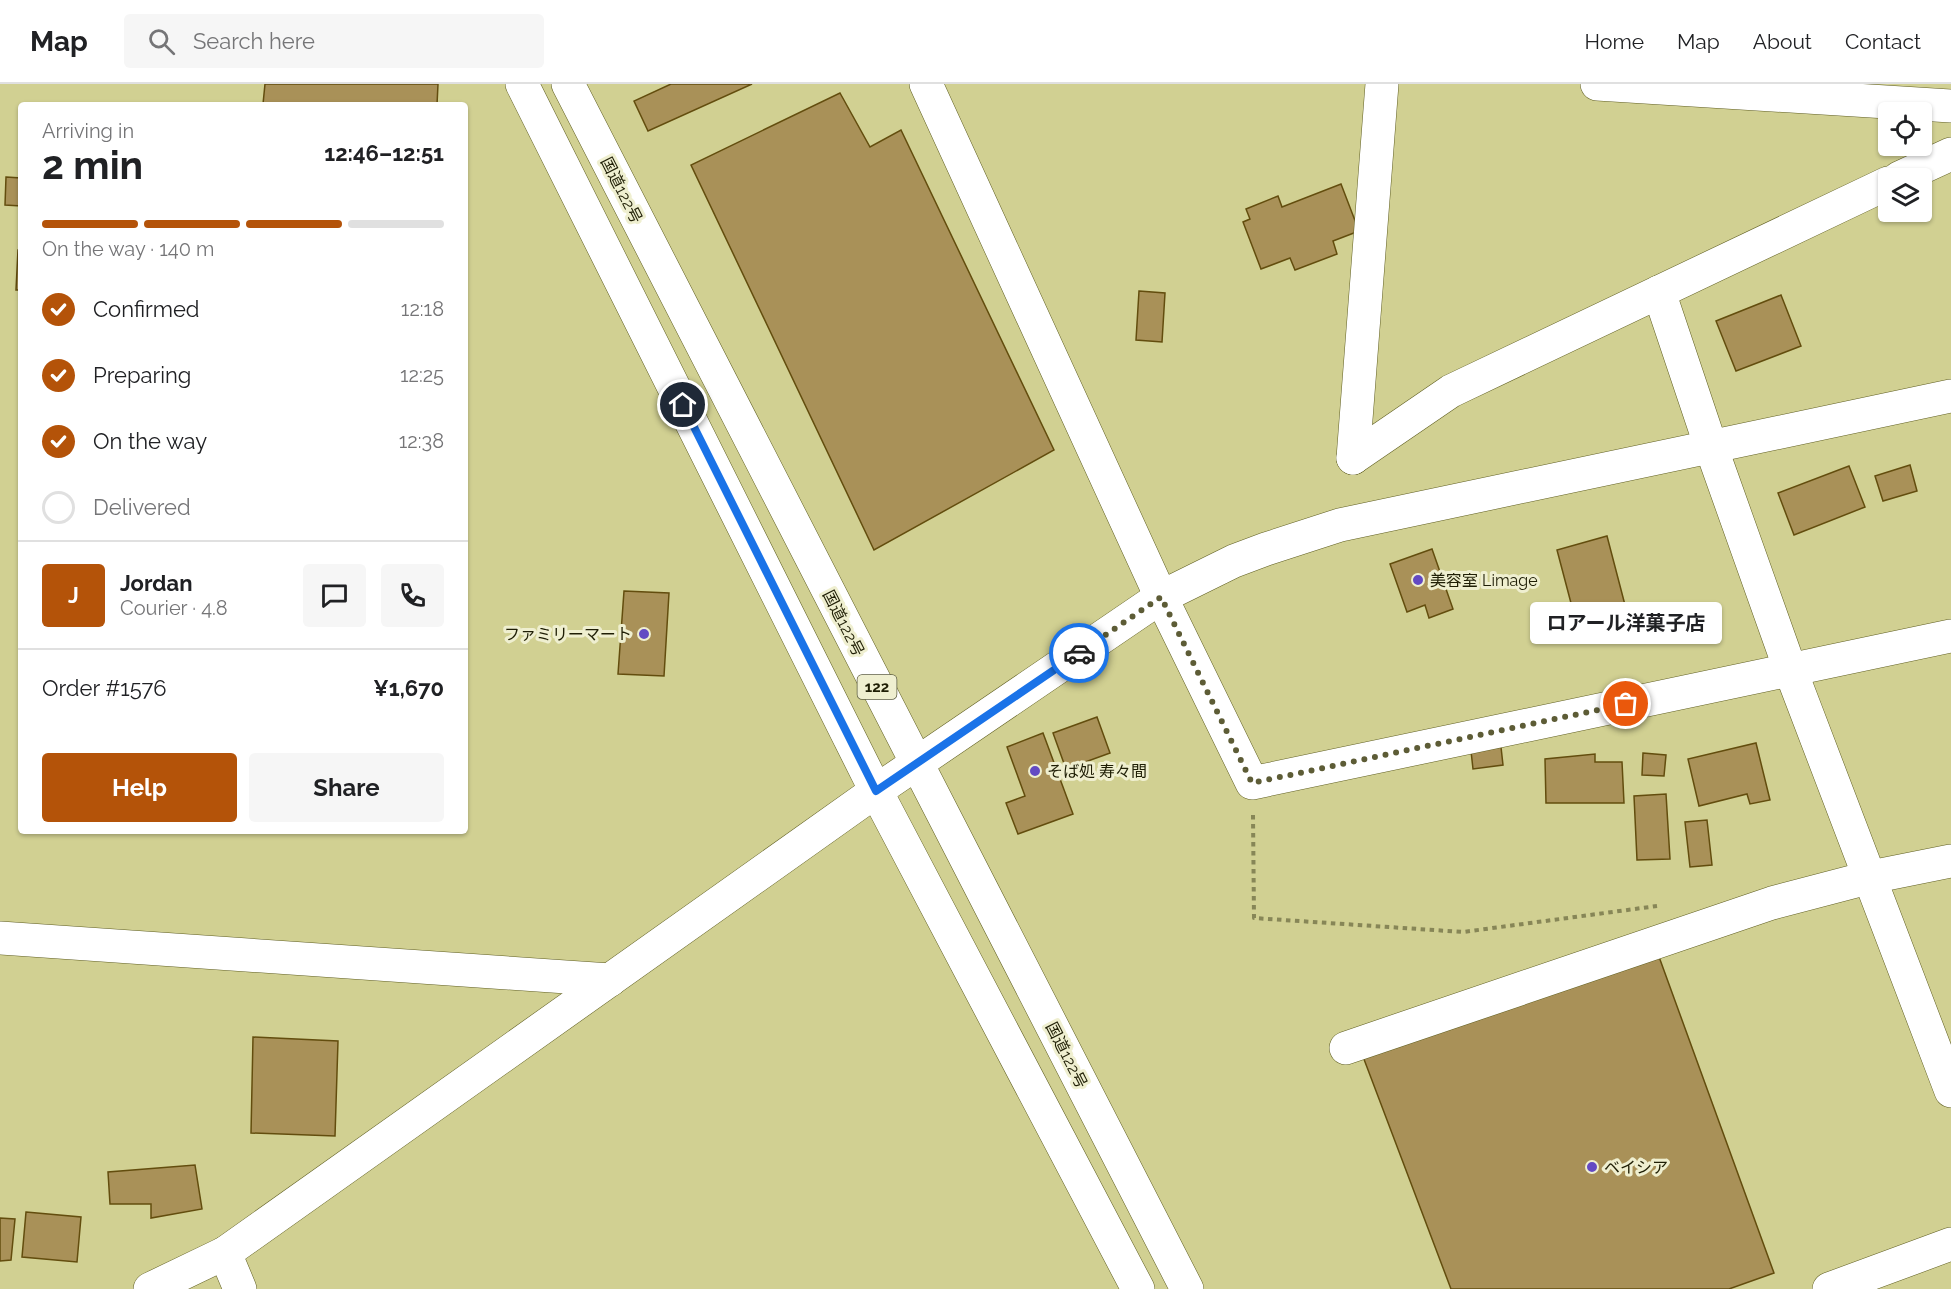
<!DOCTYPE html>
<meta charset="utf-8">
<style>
body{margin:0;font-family:Raleway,"Noto Sans JP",sans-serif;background:#f6f6f6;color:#202124;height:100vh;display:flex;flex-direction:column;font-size:22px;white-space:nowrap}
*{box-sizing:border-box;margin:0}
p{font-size:20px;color:#757577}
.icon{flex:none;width:33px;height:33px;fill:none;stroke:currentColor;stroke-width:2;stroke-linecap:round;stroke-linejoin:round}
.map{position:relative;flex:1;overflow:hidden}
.sheet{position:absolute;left:18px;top:18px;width:450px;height:732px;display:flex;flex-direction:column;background:#fff;border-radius:6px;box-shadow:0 2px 4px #0004}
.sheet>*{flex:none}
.fabs{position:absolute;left:1878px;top:18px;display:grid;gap:12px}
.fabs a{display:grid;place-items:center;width:54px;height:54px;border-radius:6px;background:#fff;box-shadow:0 2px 4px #0004;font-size:30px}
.pin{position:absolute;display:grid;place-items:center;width:51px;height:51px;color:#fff;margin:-26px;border:3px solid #fff;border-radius:50%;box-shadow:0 2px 6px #0007}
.courier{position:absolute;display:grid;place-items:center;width:60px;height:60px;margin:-30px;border:4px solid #1a73e8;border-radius:50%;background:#fff;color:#222;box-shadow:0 2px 8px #0007}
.bubble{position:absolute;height:42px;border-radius:6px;background:#fff;box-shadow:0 2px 4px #0004;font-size:20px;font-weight:700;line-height:42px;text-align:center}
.overview em{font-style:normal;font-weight:700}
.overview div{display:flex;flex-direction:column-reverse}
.overview{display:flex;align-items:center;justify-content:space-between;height:102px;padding:0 24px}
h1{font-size:39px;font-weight:700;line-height:45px}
.bar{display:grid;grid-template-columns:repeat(4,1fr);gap:9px 6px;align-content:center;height:72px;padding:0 24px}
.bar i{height:8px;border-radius:4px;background:#e0e0e0}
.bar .on{background:#b45309}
.bar p{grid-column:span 4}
.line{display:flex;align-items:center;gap:15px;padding:0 24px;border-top:2px solid #e0e0e0}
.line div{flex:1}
.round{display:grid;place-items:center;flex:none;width:63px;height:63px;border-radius:6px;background:#f6f6f6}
ol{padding:0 24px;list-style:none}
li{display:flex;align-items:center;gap:18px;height:66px}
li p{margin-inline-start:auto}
li .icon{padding:6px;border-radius:50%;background:#b45309;color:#fff;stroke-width:4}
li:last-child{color:#757577}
li i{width:33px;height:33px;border:3px solid #e0e0e0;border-radius:50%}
.action{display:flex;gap:12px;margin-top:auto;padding:12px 24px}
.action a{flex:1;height:69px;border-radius:6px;background:#b45309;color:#fff;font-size:24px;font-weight:700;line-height:69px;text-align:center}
.action a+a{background:#f6f6f6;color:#202124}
header{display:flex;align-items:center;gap:36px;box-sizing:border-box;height:84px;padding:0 30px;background:#fff;border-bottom:2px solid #e0e0e0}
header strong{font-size:28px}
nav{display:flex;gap:33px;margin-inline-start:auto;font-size:21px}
.search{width:420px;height:54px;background:#f6f6f6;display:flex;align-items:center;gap:15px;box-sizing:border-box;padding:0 21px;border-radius:6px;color:#757577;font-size:22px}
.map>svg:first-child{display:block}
.building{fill:#a99158;stroke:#634d0e;stroke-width:1.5}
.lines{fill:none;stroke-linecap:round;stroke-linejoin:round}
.minor-casing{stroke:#605f22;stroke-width:34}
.highway-casing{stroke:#605f22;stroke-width:34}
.path{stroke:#878657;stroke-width:4;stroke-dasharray:4.5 4.5;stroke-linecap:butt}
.minor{stroke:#fff;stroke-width:33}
.highway{stroke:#fff;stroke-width:33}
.done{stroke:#5d5c36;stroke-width:6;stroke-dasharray:0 10.8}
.route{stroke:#1a73e8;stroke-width:8}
.poi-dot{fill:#634ac3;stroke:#efefd0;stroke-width:2}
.labels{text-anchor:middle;stroke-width:6;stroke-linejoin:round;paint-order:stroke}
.shield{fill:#efefd0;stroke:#5d5d42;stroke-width:1.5}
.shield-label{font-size:15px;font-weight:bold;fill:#1f1e05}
.street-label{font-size:16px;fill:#1f1e05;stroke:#efefd0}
.poi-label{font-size:16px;fill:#1f1e05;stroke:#efefd0;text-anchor:start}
</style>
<header>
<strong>Map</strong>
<div class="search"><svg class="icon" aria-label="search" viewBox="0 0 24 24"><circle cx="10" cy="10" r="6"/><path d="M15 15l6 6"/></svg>Search here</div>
<nav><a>Home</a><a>Map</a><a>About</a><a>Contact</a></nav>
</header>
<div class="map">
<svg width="1951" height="1205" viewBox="0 0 1951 1205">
<rect width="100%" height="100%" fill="#d1d092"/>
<g class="building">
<polygon points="265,0 438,0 437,21 263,20"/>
<polygon points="671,0 752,0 648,47 634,17"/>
<polygon points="840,9 870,63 901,46 1054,366 874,466 691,81"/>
<polygon points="6,93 21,94 21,122 5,121"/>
<polygon points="1341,100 1359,147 1333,157 1337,170 1295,186 1290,174 1261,185 1243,138 1250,135 1246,125 1278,112 1282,123"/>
<polygon points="18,166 21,166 21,206 16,206"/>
<polygon points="1139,207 1165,209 1162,258 1136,256"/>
<polygon points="1781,211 1801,262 1736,287 1716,237"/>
<polygon points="1910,381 1917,407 1883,417 1875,392"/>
<polygon points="1849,382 1865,423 1794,451 1778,409"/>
<polygon points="1607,452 1631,544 1581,557 1557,466"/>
<polygon points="1432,465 1453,525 1429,534 1425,521 1407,528 1390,480"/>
<polygon points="624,507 669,509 664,592 618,590"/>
<polygon points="1097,633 1110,669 1066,685 1053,649"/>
<polygon points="1043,649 1073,730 1018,750 1006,719 1025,712 1007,663"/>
<polygon points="1756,659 1770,716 1750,720 1747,710 1699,722 1688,675"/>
<polygon points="1501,663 1503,681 1473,685 1471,667"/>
<polygon points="1643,669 1666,671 1664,692 1642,691"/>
<polygon points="1595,670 1595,678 1622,678 1624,719 1546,719 1545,675"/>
<polygon points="1666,710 1670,775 1637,776 1634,712"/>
<polygon points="1707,736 1712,781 1690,783 1685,738"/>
<polygon points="1658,870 1774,1189 1729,1205 1451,1205 1362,970"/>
<polygon points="253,953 338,957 335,1052 251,1049"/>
<polygon points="195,1081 202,1125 151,1134 151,1120 110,1120 108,1088"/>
<polygon points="26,1128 81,1133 77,1178 22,1173"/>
<polygon points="0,1134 15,1135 11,1176 0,1177"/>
</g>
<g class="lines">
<g class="minor-casing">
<g id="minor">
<polyline points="926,0 1161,513 1252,699 1951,552"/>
<polyline points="1597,0 1951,22"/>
<polyline points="1899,94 1951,70"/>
<polyline points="1659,208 1711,363 1790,585 1951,1007"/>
<polyline points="1353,374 1451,307 1888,99"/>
<polyline points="1353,374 1382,0"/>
<polyline points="0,854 610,896"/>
<polyline points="1346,964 1772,819 1871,793 1951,777"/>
<polyline points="225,1169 240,1205"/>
<polyline points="150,1205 225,1169 876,707 1161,513 1234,477 1266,465 1340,441 1951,312"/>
<polyline points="1829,1205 1951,1160"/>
</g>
</g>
<g class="highway-casing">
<g id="highway">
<polyline points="522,0 876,707 1138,1205"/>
<polyline points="568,0 1187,1205"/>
</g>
</g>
<polyline class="path" points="1253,731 1254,834 1463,848 1657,822"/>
<use href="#minor" class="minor"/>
<use href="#highway" class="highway"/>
</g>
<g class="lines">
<polyline class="done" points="1079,569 1161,513 1252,699 1626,620"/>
<polyline class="route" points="683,321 876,707 1079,569"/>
</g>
<g class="poi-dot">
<circle cx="1418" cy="496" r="6"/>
<circle cx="644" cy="550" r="6"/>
<circle cx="1035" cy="687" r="6"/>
<circle cx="1592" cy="1083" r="6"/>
</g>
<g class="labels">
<rect class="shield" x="857.5" y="591" width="39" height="24" rx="4.5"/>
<g class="shield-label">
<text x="877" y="608">122</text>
</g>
<g class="street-label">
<text transform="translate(622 106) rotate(63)" y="6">国道122号</text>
<text transform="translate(844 539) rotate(63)" y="6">国道122号</text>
<text transform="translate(1067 971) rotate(63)" y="6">国道122号</text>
</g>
<g class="poi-label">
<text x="1430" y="502">美容室 Limage</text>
<text x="632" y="556" text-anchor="end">ファミリーマート</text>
<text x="1047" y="693">そば処 寿々間</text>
<text x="1604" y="1089">ベイシア</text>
</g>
</g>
</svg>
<div class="fabs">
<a><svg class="icon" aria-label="locate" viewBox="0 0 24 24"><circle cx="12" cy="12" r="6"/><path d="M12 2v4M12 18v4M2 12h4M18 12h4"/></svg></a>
<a><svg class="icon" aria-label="layers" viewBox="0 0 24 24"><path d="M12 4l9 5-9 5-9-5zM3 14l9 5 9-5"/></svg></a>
</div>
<div class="pin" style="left:1626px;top:620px;background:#ea580c"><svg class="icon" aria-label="bag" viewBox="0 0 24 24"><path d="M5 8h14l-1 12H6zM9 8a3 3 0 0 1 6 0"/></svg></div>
<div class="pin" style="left:683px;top:321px;background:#1f2937"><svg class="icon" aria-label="home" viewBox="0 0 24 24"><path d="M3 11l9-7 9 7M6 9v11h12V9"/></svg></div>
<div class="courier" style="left:1079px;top:569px"><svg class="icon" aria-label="car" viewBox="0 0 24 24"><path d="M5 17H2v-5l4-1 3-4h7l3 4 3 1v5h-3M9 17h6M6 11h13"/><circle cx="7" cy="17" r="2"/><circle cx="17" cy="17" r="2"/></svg></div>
<div class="bubble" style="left:1530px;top:518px;width:192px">ロアール洋菓子店</div>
<section class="sheet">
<div class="overview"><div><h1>2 min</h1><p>Arriving in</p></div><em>12:46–12:51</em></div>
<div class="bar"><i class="on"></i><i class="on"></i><i class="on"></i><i></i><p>On the way · 140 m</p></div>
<ol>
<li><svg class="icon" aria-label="check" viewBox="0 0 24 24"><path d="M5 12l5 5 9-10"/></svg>Confirmed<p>12:18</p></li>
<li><svg class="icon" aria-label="check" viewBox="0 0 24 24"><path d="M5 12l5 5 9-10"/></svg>Preparing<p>12:25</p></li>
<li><svg class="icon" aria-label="check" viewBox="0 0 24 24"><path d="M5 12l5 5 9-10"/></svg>On the way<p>12:38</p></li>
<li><i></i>Delivered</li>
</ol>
<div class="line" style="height:108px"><b class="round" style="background:#b45309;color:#fff">J</b><div><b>Jordan</b><p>Courier · 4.8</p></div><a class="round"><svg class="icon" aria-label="chat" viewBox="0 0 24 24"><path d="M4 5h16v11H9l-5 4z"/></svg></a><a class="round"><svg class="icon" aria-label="phone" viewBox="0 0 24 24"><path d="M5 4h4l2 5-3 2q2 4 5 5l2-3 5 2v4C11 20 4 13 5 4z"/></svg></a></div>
<div class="line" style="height:78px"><div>Order #1576</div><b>¥1,670</b></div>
<div class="action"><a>Help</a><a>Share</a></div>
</section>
</div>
